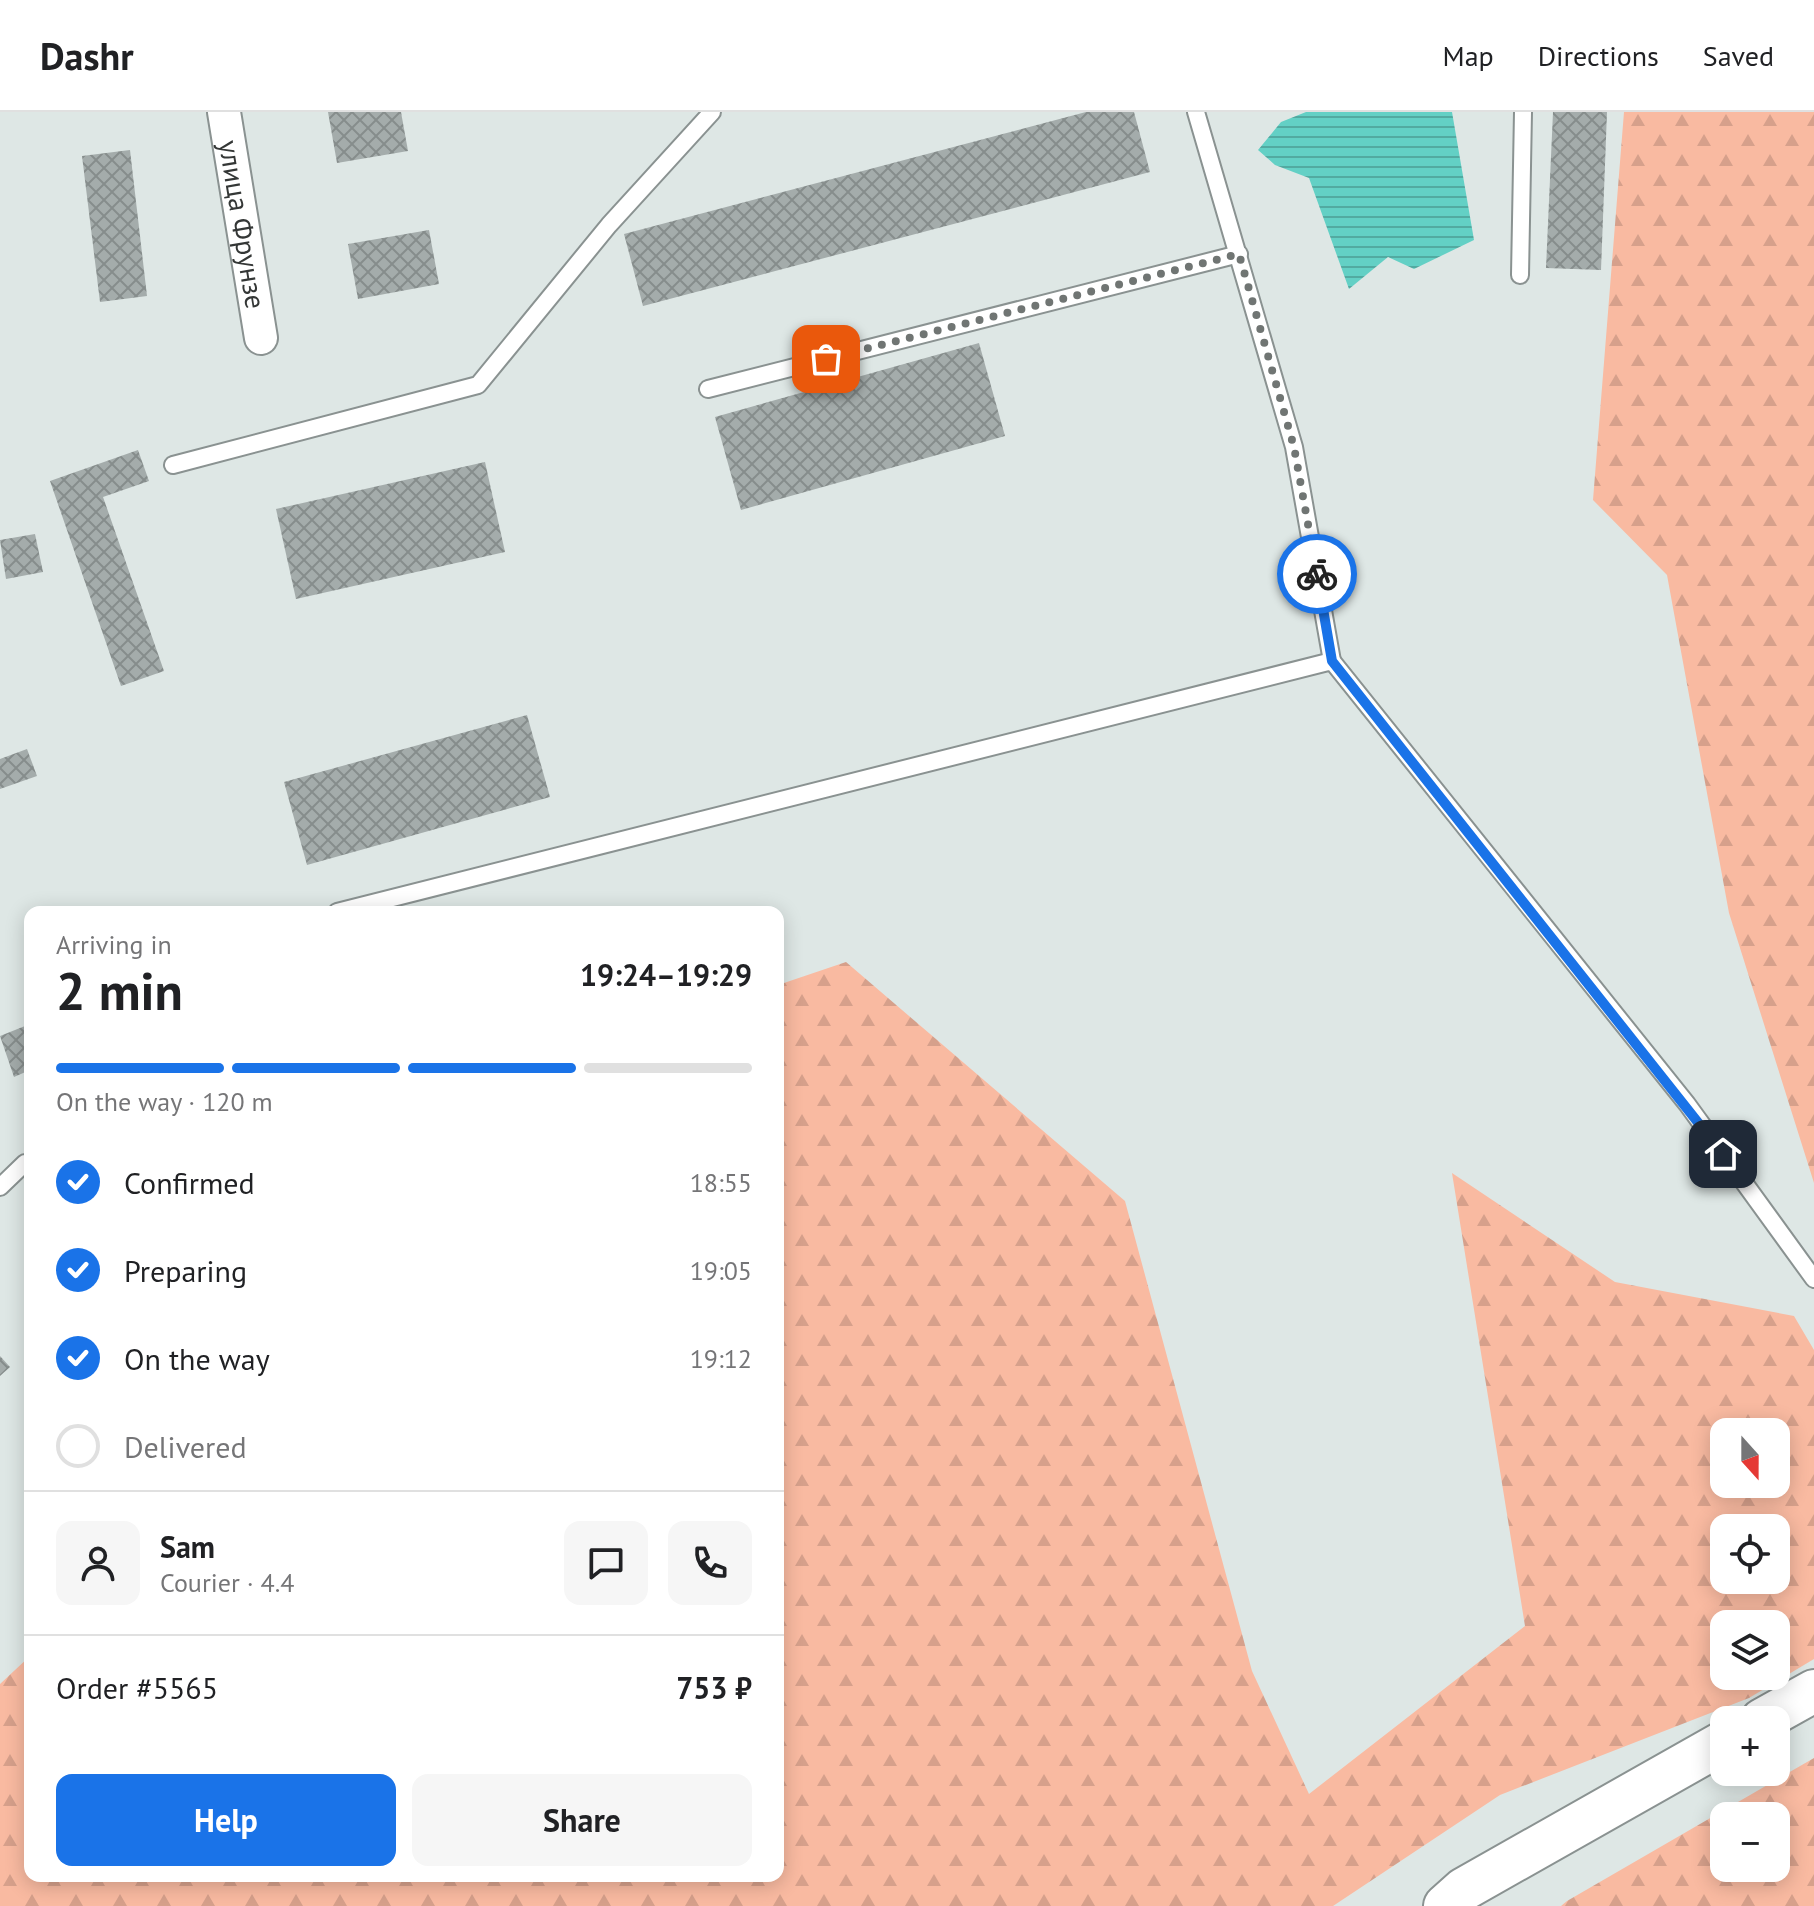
<!DOCTYPE html>
<meta charset="utf-8">
<style>
body{margin:0;font-family:"PT Sans",sans-serif;background:#f6f6f6;color:#202124;height:100vh;display:flex;flex-direction:column;font-size:30px;white-space:nowrap}
*{box-sizing:border-box;margin:0}
p{font-size:26px;color:#757577}
.icon{flex:none;width:44px;height:44px;fill:none;stroke:currentColor;stroke-width:2;stroke-linecap:round;stroke-linejoin:round}
.map{position:relative;flex:1;overflow:hidden}
.drawer{position:absolute;left:24px;top:794px;width:760px;height:976px;display:flex;flex-direction:column;background:#fff;border-radius:16px;box-shadow:0 4px 20px #0003}
.drawer>*{flex:none}
.needle{width:52px;rotate:159deg}
.controls{position:absolute;left:1710px;top:1306px;display:grid;gap:16px}
.controls a{display:grid;place-items:center;width:80px;height:80px;border-radius:16px;background:#fff;box-shadow:0 4px 20px #0003;font-size:40px}
.pin{position:absolute;display:grid;place-items:center;width:68px;height:68px;color:#fff;margin:-34px;border-radius:16px;box-shadow:0 4px 12px #0006}
.courier{position:absolute;display:grid;place-items:center;width:80px;height:80px;margin:-40px;border:6px solid #1a73e8;border-radius:50%;background:#fff;color:#222;box-shadow:0 2px 10px #0007}
.head em{font-style:normal;font-weight:600}
.head div{display:flex;flex-direction:column-reverse}
.head{display:flex;align-items:center;justify-content:space-between;height:136px;padding:0 32px}
h1{font-size:52px;font-weight:600;line-height:60px}
.bar{display:grid;grid-template-columns:repeat(4,1fr);gap:12px 8px;align-content:center;height:96px;padding:0 32px}
.bar i{height:10px;border-radius:6px;background:#e0e0e0}
.bar .selected{background:#1a73e8}
.bar p{grid-column:span 4}
.line{display:flex;align-items:center;gap:20px;padding:0 32px;border-top:2px solid #e0e0e0}
.line div{flex:1}
.round{display:grid;place-items:center;flex:none;width:84px;height:84px;border-radius:16px;background:#f6f6f6}
ol{padding:0 32px;list-style:none}
li{display:flex;align-items:center;gap:24px;height:88px}
li p{margin-inline-start:auto}
li .icon{padding:8px;border-radius:50%;background:#1a73e8;color:#fff;stroke-width:4}
li:last-child{color:#757577}
li i{width:44px;height:44px;border:4px solid #e0e0e0;border-radius:50%}
.button{display:flex;gap:16px;margin-top:auto;padding:16px 32px}
.button a{flex:1;height:92px;border-radius:16px;background:#1a73e8;color:#fff;font-size:32px;font-weight:600;line-height:92px;text-align:center}
.button a+a{background:#f6f6f6;color:#202124}
header{display:flex;align-items:center;gap:48px;box-sizing:border-box;height:112px;padding:0 40px;background:#fff;border-bottom:2px solid #e0e0e0}
header strong{font-size:38px}
nav{display:flex;gap:44px;margin-inline-start:auto;font-size:28px}
.map>svg:first-child{display:block}
.forest{fill:url(#forest-firs);fill-rule:evenodd}
.water{fill:url(#water-rules)}
.building{fill:url(#building-cross-hatch)}
.lines{fill:none;stroke-linecap:round;stroke-linejoin:round}
.service-casing{stroke:#8a9291;stroke-width:20}
.minor-casing{stroke:#8a9291;stroke-width:36}
.tertiary-casing{stroke:#8a9291;stroke-width:46}
.service{stroke:#fff;stroke-width:16}
.minor{stroke:#fff;stroke-width:32}
.tertiary{stroke:#fff;stroke-width:42}
.done{stroke:#707573;stroke-width:8;stroke-dasharray:0 14.4}
.route{stroke:#1a73e8;stroke-width:10}
.labels{text-anchor:middle;stroke-width:8;stroke-linejoin:round;paint-order:stroke}
.street-label{font-size:28px;fill:#343736;stroke:#fff}
</style>
<header>
<strong>Dashr</strong>
<nav><a>Map</a><a>Directions</a><a>Saved</a></nav>
</header>
<div class="map">
<svg width="1814" height="1794" viewBox="0 0 1814 1794">
<defs>
<pattern id="forest-firs" width="22" height="20" patternUnits="userSpaceOnUse" patternTransform="scale(2)"><rect width="22" height="20" fill="#f9baa1"/><path d="M5 1l3.5 6h-7zM16 11l3.5 6h-7z" fill="#d6a08b"/></pattern>
<pattern id="water-rules" width="6" height="5" patternUnits="userSpaceOnUse" patternTransform="scale(2)"><rect width="6" height="5" fill="#63d0c5"/><path d="M0 2.5h6" fill="none" stroke="#52aaa1"/></pattern>
<pattern id="building-cross-hatch" width="8" height="8" patternUnits="userSpaceOnUse" patternTransform="scale(2)"><rect width="8" height="8" fill="#a4acab"/><path d="M0 0l8 8M0 8l8-8" fill="none" stroke="#868d8c"/></pattern>
</defs>
<rect width="100%" height="100%" fill="#dee7e5"/>
<g class="forest">
<polygon points="1624,0 1814,0 1814,1071 1729,801 1667,463 1593,388"/>
<path d="M 846,850 L 1125,1089 L 1252,1559 L 1309,1682 L 1525,1514 L 1452,1061 L 1615,1170 L 1794,1204 L 1814,1238 L 1814,1547 L 1749,1586 L 1500,1683 L 1333,1794 L 0,1794 L 0,1572 L 30,1544 L 30,1764 L 778,1764 L 778,873 ZM 1724,1320 L 1776,1320 L 1776,1372 L 1724,1372 ZM 1724,1416 L 1776,1416 L 1776,1468 L 1724,1468 ZM 1724,1512 L 1776,1512 L 1776,1564 L 1724,1564 Z"/>
<path d="M 1814,1646 L 1814,1794 L 1561,1794 L 1567,1789 ZM 1724,1704 L 1776,1704 L 1776,1756 L 1724,1756 Z"/>
</g>
<polygon class="water" points="1306,0 1452,0 1474,128 1414,157 1388,145 1349,177 1309,66 1275,53 1258,38 1281,10"/>
<g class="building">
<polygon points="328,0 401,0 408,39 337,51"/>
<polygon points="1086,0 1134,0 1150,60 643,194 624,122"/>
<polygon points="1553,0 1607,0 1601,158 1546,156"/>
<polygon points="130,38 147,184 100,190 82,44"/>
<polygon points="429,118 439,172 358,187 348,132"/>
<polygon points="979,231 1005,324 741,398 715,305"/>
<polygon points="138,338 149,369 103,385 164,559 121,574 50,369"/>
<polygon points="485,350 505,440 296,487 276,397"/>
<polygon points="35,422 43,460 6,467 0,428"/>
<polygon points="527,603 550,685 307,753 284,670"/>
<polygon points="27,637 37,664 0,677 0,647"/>
<polygon points="30,912 30,958 14,965 0,924"/>
<polygon points="0,1244 10,1255 0,1264"/>
</g>
<g class="lines">
<g class="service-casing">
<g id="service">
<polyline points="1196,0 1294,335 1332,549"/>
<polyline points="1520,163 1523,0"/>
<polyline points="708,277 1239,142"/>
<polyline points="173,353 478,273 609,113 712,0"/>
<polyline points="337,800 1332,549 1687,992 1814,1167"/>
<polyline points="0,1075 25,1051"/>
</g>
</g>
<g class="minor-casing">
<g id="minor">
<path id="s1" d="M 224,0 L 261,226"/>
</g>
</g>
<g class="tertiary-casing">
<g id="tertiary">
<polyline points="1762,1608 1814,1579"/>
<polyline points="1445,1794 1464,1777 1724,1630"/>
</g>
</g>
<use href="#service" class="service"/>
<use href="#minor" class="minor"/>
<use href="#tertiary" class="tertiary"/>
</g>
<g class="lines">
<polyline class="done" points="826,247 1239,142 1294,335 1317,462"/>
<polyline class="route" points="1317,462 1332,549 1723,1042"/>
</g>
<g class="labels">
<g class="street-label">
<text dy="10" stroke="none"><textPath href="#s1" startOffset="114">улица Фрунзе</textPath></text>
</g>
</g>
</svg>
<div class="controls">
<a><svg class="needle" viewBox="-14 -14 28 28"><path d="M0-13l5 13h-10z" fill="#e53935"/><path d="M0 13l5-13h-10z" fill="#757577"/></svg></a>
<a><svg class="icon" aria-label="locate" viewBox="0 0 24 24"><circle cx="12" cy="12" r="6"/><path d="M12 2v4M12 18v4M2 12h4M18 12h4"/></svg></a>
<a><svg class="icon" aria-label="layers" viewBox="0 0 24 24"><path d="M12 4l9 5-9 5-9-5zM3 14l9 5 9-5"/></svg></a>
<a>+</a>
<a>−</a>
</div>
<div class="pin" style="left:826px;top:247px;background:#ea580c"><svg class="icon" aria-label="bag" viewBox="0 0 24 24"><path d="M5 8h14l-1 12H6zM9 8a3 3 0 0 1 6 0"/></svg></div>
<div class="pin" style="left:1723px;top:1042px;background:#1f2937"><svg class="icon" aria-label="home" viewBox="0 0 24 24"><path d="M3 11l9-7 9 7M6 9v11h12V9"/></svg></div>
<div class="courier" style="left:1317px;top:462px"><svg class="icon" aria-label="bike" viewBox="0 0 24 24"><circle cx="6" cy="16" r="4"/><circle cx="18" cy="16" r="4"/><path d="M6 16l4-8h5l3 8M10 8l3 8H6M13 5h3"/></svg></div>
<section class="drawer">
<div class="head"><div><h1>2 min</h1><p>Arriving in</p></div><em>19:24–19:29</em></div>
<div class="bar"><i class="selected"></i><i class="selected"></i><i class="selected"></i><i></i><p>On the way · 120 m</p></div>
<ol>
<li><svg class="icon" aria-label="check" viewBox="0 0 24 24"><path d="M5 12l5 5 9-10"/></svg>Confirmed<p>18:55</p></li>
<li><svg class="icon" aria-label="check" viewBox="0 0 24 24"><path d="M5 12l5 5 9-10"/></svg>Preparing<p>19:05</p></li>
<li><svg class="icon" aria-label="check" viewBox="0 0 24 24"><path d="M5 12l5 5 9-10"/></svg>On the way<p>19:12</p></li>
<li><i></i>Delivered</li>
</ol>
<div class="line" style="height:144px"><a class="round"><svg class="icon" aria-label="person" viewBox="0 0 24 24"><circle cx="12" cy="8" r="4"/><path d="M4 21q1-7 8-7t8 7"/></svg></a><div><b>Sam</b><p>Courier · 4.4</p></div><a class="round"><svg class="icon" aria-label="chat" viewBox="0 0 24 24"><path d="M4 5h16v11H9l-5 4z"/></svg></a><a class="round"><svg class="icon" aria-label="phone" viewBox="0 0 24 24"><path d="M5 4h4l2 5-3 2q2 4 5 5l2-3 5 2v4C11 20 4 13 5 4z"/></svg></a></div>
<div class="line" style="height:104px"><div>Order #5565</div><b>753 ₽</b></div>
<div class="button"><a>Help</a><a>Share</a></div>
</section>
</div>
